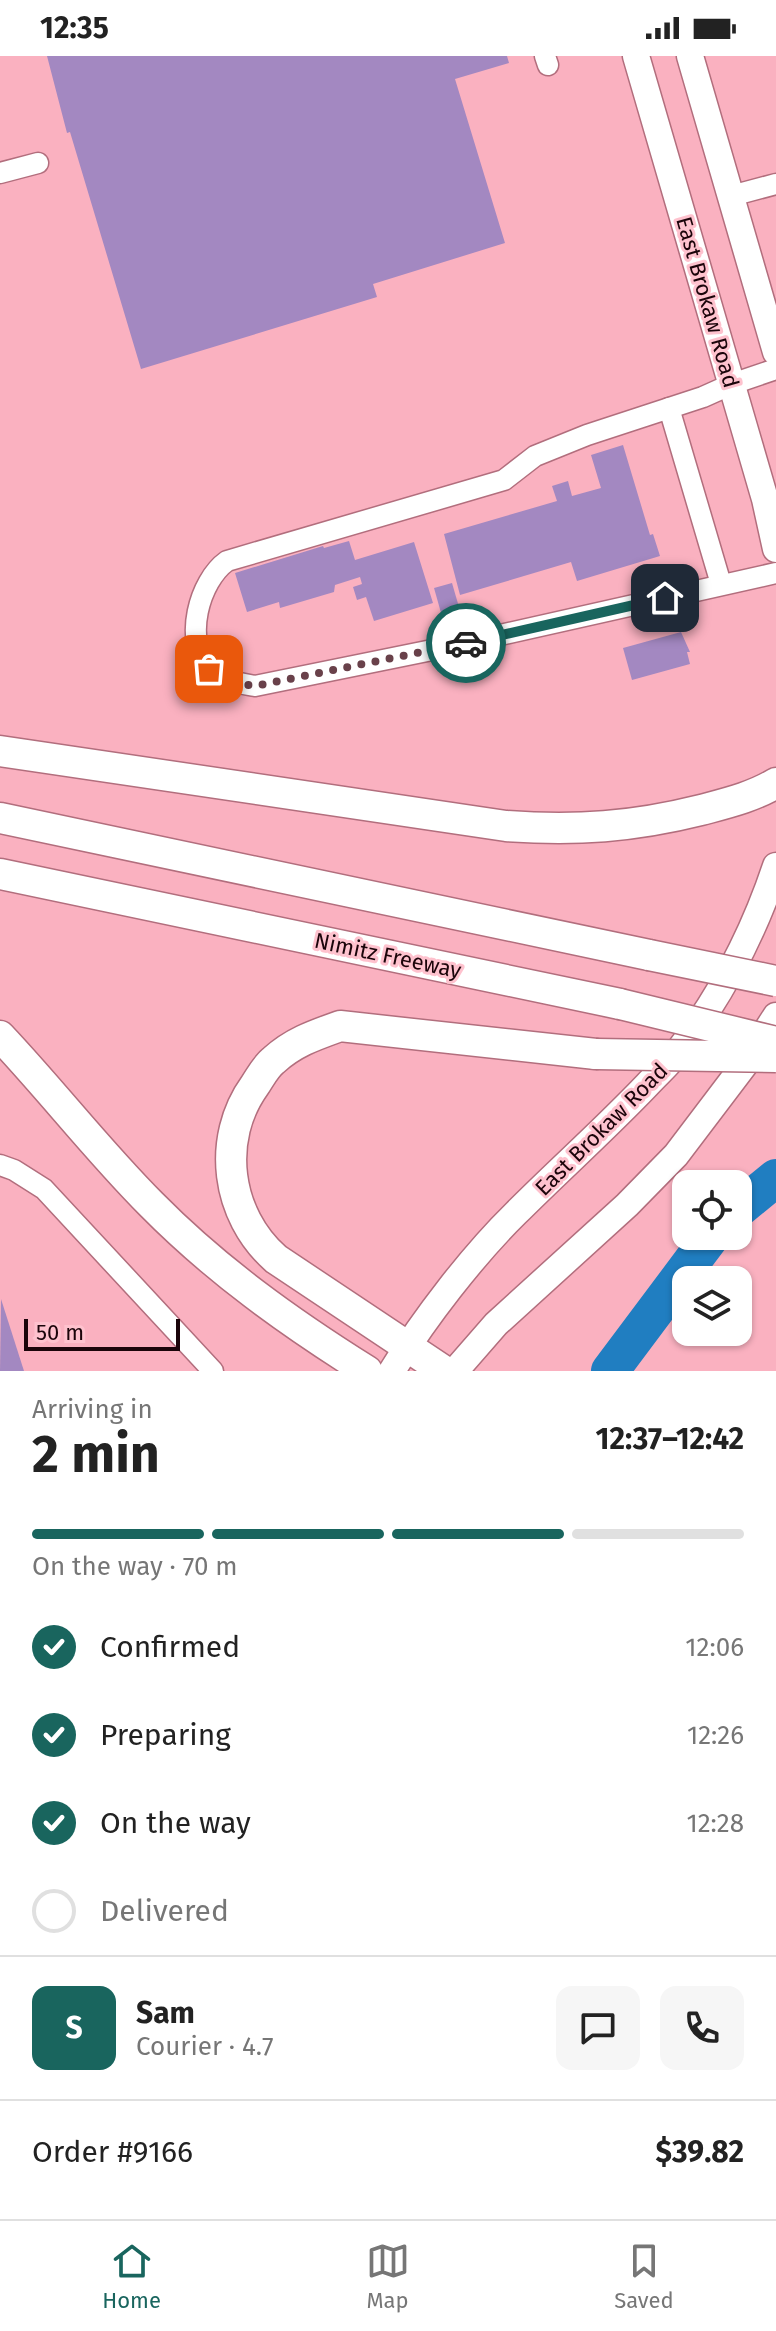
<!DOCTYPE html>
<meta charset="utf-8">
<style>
body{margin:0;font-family:"Fira Sans",sans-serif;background:#f6f6f6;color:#222;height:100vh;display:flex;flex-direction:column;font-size:30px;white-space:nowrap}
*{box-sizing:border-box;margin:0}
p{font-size:26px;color:#767676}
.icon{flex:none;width:44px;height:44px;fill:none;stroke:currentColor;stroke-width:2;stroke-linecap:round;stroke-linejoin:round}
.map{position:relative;height:1315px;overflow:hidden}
.sheet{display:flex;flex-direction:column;background:#fff;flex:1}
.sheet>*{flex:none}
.controls{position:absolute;left:672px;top:1114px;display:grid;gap:16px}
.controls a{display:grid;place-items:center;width:80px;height:80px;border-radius:16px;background:#fff;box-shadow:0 2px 6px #0004;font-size:40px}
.scale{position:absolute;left:24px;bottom:20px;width:156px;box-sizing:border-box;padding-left:8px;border:4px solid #1b040a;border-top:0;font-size:22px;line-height:28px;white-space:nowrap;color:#1b040a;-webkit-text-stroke:6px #fec2ce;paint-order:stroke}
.pin{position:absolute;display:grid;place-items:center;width:68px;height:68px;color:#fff;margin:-34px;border-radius:16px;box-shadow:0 4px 12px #0006}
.courier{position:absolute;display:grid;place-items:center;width:80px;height:80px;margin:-40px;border:6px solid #19655e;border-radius:50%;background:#fff;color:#222;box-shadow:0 2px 10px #0007}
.head em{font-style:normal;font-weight:700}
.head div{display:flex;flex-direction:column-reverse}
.head{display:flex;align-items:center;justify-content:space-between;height:136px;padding:0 32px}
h1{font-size:52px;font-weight:700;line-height:60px}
.bar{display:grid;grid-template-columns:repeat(4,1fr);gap:12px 8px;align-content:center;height:96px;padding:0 32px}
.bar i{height:10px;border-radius:6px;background:#e0e0e0}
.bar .selected{background:#19655e}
.bar p{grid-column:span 4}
.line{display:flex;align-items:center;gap:20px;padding:0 32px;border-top:2px solid #e0e0e0}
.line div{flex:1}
.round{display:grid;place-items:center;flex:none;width:84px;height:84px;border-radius:16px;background:#f6f6f6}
ol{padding:0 32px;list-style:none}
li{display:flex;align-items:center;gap:24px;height:88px}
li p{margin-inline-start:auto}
li .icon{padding:8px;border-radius:50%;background:#19655e;color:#fff;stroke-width:4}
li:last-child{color:#767676}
li i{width:44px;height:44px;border:4px solid #e0e0e0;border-radius:50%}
.status{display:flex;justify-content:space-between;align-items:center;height:56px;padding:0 40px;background:#fff;direction:ltr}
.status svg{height:22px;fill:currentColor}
.tabs{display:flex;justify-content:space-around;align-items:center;height:112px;border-top:2px solid #e0e0e0;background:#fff;font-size:22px;color:#767676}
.tabs a{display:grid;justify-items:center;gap:4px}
.tabs .selected{color:#19655e}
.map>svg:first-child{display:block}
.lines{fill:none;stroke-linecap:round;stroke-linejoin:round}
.river{stroke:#207ec1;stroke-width:38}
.building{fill:#a388c1}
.minor-casing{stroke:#b26e7d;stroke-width:23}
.major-casing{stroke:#b26e7d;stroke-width:29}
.highway-casing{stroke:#b26e7d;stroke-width:33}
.minor{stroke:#fff;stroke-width:20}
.major{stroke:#fff;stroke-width:26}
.highway{stroke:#fff;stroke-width:30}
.highway-bridge-casing{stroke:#b26e7d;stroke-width:33;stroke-linecap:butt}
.highway-bridge{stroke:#fff;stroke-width:30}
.done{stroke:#69414a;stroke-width:8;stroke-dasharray:0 14.4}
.route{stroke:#19655e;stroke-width:10}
.labels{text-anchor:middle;stroke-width:6;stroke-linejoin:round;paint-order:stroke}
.street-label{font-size:22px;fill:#1b040a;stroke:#fec2ce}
</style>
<div class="status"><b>12:35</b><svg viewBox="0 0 49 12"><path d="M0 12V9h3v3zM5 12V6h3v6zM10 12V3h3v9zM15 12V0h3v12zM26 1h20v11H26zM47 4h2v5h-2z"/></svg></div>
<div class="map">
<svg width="776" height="1315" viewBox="0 0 776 1315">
<rect width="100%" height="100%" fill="#fab1c0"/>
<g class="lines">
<g class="river">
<polyline points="738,1153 776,1122"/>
<polyline points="610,1315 711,1180"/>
</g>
</g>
<g class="building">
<polygon points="47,0 507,0 509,7 455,23 505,187 373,228 377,241 141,313 70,76 67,77"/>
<polygon points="623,389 650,479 653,478 660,500 577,525 571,506 460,539 444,478 557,445 552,430 568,425 572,440 601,432 591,399"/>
<polygon points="349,485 355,504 414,486 433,547 374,565 366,541 357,544 353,531 362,528 360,521 335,529 334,536 280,552 279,546 247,556 235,517 323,490 324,492"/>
<polygon points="452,527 461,558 443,564 434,532"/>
<polygon points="681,576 690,596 687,596 690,608 632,624 623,592"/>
<polygon points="1,1243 24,1315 0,1315"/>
</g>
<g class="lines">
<g class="minor-casing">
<g id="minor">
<polyline points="545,0 548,9"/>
<polyline points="0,117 38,107"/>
<polyline points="731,140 776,128"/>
<path d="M 776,313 L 732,328 L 703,341 L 587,379 L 535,400 L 504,424 L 227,505 C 199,525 183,585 209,612 C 221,625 239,627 255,630 L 442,592 L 776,517"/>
<polyline points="669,352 721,528"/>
<polyline points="0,1109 14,1114 44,1133 213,1315"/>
</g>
</g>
<g class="major-casing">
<g id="major">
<polyline points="636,0 765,443 776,493"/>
<polyline points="690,0 776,296"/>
<path d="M 392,1315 C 423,1264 473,1199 516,1157 C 559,1114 605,1073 647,1029 C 658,1017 671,1006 680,993 C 722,938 754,876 776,810"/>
<polyline points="455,1315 496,1268 627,1149 676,1099 745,1008 776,960"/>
</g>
</g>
<g class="highway-casing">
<g id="highway">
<path d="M 0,695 L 506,770 C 576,775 633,771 701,754 C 727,747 753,741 776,727"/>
<polyline points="0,762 649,899"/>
<polyline points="0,818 620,948"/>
<path d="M 0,980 C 52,1035 98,1095 151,1148 C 216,1214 289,1266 367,1315"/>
<path d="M 444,1315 L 276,1203 C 226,1159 216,1083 255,1029 C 261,1020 266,1010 274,1004 C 294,986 315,979 340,970 L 596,998"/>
</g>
</g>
<use href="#minor" class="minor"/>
<use href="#major" class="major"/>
<use href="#highway" class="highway"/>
<g class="highway-bridge-casing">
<g id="highway-bridge">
<polyline points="649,899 776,925"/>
<polyline points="620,948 776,986"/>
<polyline points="596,998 776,1001"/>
</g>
</g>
<use href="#highway-bridge" class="highway-bridge"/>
</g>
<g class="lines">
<polyline class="done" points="209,613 231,626 255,630 466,587"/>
<polyline class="route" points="466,587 665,542"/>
</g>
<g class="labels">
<g class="street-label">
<text transform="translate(708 246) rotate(74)" y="8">East Brokaw Road</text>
<text transform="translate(388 899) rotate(12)" y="8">Nimitz Freeway</text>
<text transform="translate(601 1073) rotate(-45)" y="8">East Brokaw Road</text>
</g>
</g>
</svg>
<div class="controls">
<a><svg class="icon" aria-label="locate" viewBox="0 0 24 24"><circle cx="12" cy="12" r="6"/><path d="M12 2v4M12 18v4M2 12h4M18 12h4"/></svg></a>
<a><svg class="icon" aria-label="layers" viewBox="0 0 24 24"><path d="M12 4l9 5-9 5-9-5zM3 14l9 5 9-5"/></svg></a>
</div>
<div class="scale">50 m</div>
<div class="pin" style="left:209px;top:613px;background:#ea580c"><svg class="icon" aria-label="bag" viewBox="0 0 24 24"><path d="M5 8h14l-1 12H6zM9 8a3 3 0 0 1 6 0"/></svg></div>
<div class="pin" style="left:665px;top:542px;background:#1f2937"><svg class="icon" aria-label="home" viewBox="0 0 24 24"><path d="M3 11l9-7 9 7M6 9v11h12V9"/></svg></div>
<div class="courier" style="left:466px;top:587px"><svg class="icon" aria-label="car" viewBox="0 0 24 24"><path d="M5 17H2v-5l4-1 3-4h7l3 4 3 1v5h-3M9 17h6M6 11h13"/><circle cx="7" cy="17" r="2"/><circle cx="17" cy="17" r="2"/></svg></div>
</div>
<section class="sheet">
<div class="head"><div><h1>2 min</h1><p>Arriving in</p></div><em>12:37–12:42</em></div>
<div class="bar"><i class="selected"></i><i class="selected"></i><i class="selected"></i><i></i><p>On the way · 70 m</p></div>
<ol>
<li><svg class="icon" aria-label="check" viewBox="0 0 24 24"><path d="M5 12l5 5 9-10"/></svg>Confirmed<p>12:06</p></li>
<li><svg class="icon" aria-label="check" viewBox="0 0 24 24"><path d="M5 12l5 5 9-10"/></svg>Preparing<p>12:26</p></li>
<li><svg class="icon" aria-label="check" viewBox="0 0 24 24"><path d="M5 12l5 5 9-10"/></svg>On the way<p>12:28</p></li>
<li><i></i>Delivered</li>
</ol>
<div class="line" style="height:144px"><b class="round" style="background:#19655e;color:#fff">S</b><div><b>Sam</b><p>Courier · 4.7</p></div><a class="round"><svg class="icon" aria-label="chat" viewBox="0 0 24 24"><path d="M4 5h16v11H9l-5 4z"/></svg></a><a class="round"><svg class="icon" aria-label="phone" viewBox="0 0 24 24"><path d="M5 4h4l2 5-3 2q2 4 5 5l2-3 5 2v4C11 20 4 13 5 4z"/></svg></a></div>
<div class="line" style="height:104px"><div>Order #9166</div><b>$39.82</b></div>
</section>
<nav class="tabs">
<a class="selected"><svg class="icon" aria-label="home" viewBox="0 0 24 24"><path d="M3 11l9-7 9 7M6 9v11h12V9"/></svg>Home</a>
<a><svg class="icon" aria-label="map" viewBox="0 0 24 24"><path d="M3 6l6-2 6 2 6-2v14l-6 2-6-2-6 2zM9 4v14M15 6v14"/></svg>Map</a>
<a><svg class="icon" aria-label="saved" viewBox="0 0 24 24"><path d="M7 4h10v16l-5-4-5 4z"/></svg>Saved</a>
</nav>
